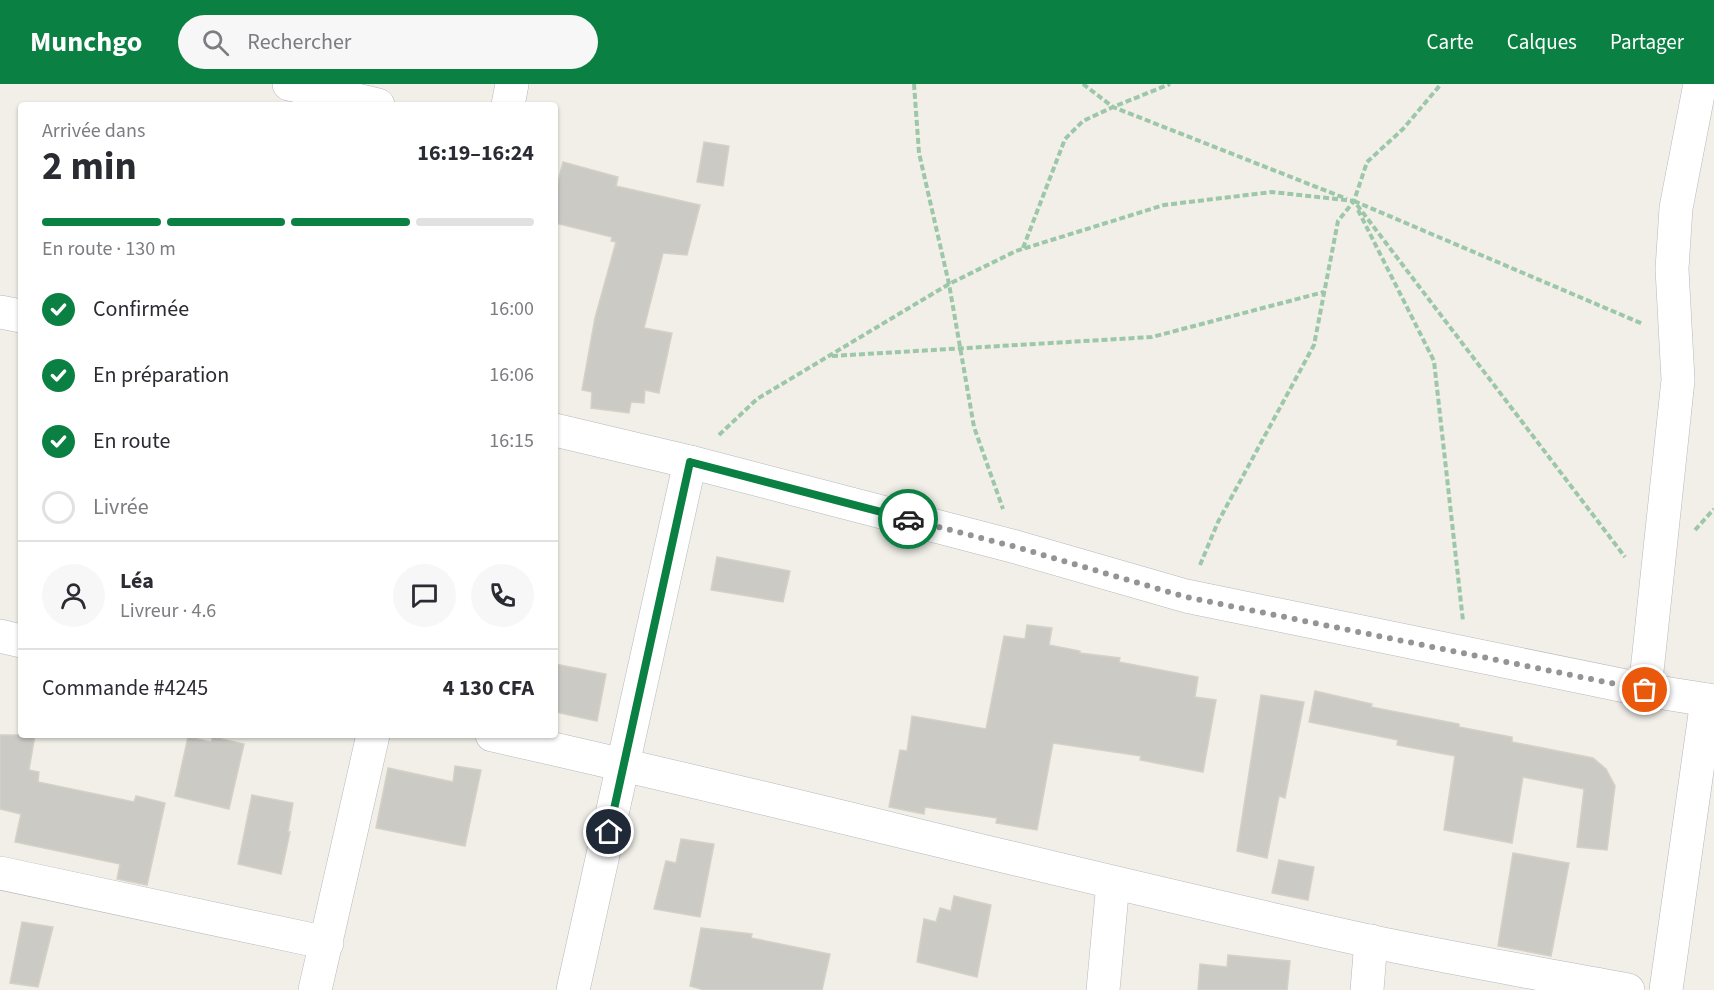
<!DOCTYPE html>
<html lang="fr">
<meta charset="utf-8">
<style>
body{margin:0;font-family:"Source Sans 3",sans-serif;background:#f7f7f7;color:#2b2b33;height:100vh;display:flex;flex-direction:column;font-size:22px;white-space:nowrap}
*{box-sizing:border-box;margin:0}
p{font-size:20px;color:#7c7c81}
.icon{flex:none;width:33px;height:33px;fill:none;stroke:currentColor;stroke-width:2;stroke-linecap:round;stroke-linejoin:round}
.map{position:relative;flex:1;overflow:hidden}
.side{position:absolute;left:18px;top:18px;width:540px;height:636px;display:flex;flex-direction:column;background:#fff;border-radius:6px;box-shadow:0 2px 4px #0004}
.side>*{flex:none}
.pin{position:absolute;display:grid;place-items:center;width:51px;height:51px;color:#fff;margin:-26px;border:3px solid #fff;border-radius:50%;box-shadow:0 2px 6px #0007}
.courier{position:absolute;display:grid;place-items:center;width:60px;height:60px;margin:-30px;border:4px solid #0b8043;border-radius:50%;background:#fff;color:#222;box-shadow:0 2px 8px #0007}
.head em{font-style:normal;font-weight:700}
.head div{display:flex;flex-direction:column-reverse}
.head{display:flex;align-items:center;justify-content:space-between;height:102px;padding:0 24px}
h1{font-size:39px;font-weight:700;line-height:45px}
.bar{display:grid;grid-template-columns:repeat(4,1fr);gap:9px 6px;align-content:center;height:72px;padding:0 24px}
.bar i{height:8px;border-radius:4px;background:#e1e1e2}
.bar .current{background:#0b8043}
.bar p{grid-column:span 4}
.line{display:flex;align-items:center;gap:15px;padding:0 24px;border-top:2px solid #e1e1e2}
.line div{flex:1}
.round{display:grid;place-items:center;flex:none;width:63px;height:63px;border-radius:32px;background:#f7f7f7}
ol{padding:0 24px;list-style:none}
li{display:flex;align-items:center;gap:18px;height:66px}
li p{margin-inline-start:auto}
li .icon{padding:6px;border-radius:50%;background:#0b8043;color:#fff;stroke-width:4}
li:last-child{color:#7c7c81}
li i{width:33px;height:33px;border:3px solid #e1e1e2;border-radius:50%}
header{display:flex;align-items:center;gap:36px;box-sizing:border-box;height:84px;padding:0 30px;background:#0b8043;color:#fff}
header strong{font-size:28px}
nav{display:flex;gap:33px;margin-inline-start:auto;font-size:21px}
.search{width:420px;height:54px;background:#f7f7f7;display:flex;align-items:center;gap:15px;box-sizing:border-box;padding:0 21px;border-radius:33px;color:#7c7c81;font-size:22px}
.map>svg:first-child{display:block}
.building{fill:#cccac5;stroke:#d6d1c6;stroke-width:1.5}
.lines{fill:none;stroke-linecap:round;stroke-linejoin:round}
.minor-casing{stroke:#b5b8bc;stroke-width:34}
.path{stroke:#9cc7a9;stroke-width:4;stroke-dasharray:6 3;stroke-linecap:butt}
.minor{stroke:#fff;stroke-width:33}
.done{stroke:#929495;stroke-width:6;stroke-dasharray:0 10.8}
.route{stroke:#0b8043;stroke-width:8}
</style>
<header>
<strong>Munchgo</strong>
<div class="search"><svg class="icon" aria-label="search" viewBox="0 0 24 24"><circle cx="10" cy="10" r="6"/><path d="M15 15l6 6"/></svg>Rechercher</div>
<nav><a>Carte</a><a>Calques</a><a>Partager</a></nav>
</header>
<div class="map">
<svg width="1714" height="906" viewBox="0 0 1714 906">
<rect width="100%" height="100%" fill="#f1efe8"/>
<g class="building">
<polygon points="704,58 729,62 723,102 697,98"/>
<polygon points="563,78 618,93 616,102 700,121 687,171 663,169 644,244 672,249 659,309 645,306 644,319 631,318 629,329 591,324 592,308 582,306 595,234 616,158 611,157 612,153 555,139 555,110"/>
<polygon points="717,473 790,487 783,518 711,506"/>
<polygon points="1027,541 1052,544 1049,561 1080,567 1080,569 1120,574 1119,578 1198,593 1195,613 1216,616 1203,688 1140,676 1141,672 1053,659 1037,746 996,739 997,734 925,723 924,730 889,723 900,666 907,667 912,632 986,645 1004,552 1025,555"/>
<polygon points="555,580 606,590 597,637 555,628"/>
<polygon points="1315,607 1372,620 1371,623 1459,640 1459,643 1512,653 1512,658 1593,674 1606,685 1615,702 1607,766 1577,763 1584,705 1523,693 1512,759 1444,746 1455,672 1397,661 1398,656 1309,638"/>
<polygon points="1261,611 1304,618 1285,714 1279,712 1267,774 1237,767"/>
<polygon points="0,651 35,651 29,686 39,688 38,698 134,718 136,712 165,719 147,801 117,795 120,780 15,758 21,730 0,725"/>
<polygon points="188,653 211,658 213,653 244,660 229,725 175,712"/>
<polygon points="455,682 481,686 465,762 376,744 388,684 453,698"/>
<polygon points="252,711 293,719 288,748 290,748 281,790 238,780"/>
<polygon points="681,755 714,760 700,833 654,825 666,777 676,779"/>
<polygon points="1513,769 1569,779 1551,872 1498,862"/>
<polygon points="1279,776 1314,783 1308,816 1272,809"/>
<polygon points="954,812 991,821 977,893 917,878 924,835 936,838 940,824 951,827"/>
<polygon points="22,838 53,843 38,903 10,899"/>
<polygon points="701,844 752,850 751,854 830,870 822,906 704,906 690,902"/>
<polygon points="1228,871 1290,877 1287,906 1198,906 1200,880 1227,883"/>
</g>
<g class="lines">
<g class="minor-casing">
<g id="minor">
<polyline points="289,0 378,21"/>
<polyline points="508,21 512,0"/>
<polyline points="0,228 21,232"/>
<polyline points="555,346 690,378 1016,463 1186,512 1645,606 1714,617"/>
<polyline points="0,552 21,557"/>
<polyline points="1645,606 1678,296 1672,185 1676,124 1700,0"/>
<path d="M 492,651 C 785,716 1075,793 1369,857 C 1455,875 1541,890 1628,906"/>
<polyline points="0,789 327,859"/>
<polyline points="315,906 373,651"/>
<polyline points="573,906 690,378"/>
<polyline points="1103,906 1113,799"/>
<polyline points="1367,906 1371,857"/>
<polyline points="1666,906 1707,616"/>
</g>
</g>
<g class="path">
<polyline points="914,0 919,69 949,200 974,343 1003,425"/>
<polyline points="1083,0 1113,23 1347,115"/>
<polyline points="1354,117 1643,240"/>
<polyline points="1358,126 1434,277 1463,537"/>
<polyline points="1023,164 1065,55 1083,37 1113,23 1170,0"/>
<polyline points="832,272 1152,253 1324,208"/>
<polyline points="719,351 757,315 949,200 1016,167 1164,121 1272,108 1354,117 1625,473"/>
<polyline points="1695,446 1714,425"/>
<polyline points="1200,481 1218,438 1314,261 1338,137 1354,117 1367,78 1403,45 1441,0"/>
</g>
<use href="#minor" class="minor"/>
</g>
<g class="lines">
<polyline class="done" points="908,435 1016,463 1186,513 1645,606"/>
<polyline class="route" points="609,748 690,378 908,435"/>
</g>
</svg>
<div class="pin" style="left:1645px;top:606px;background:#ea580c"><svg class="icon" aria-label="bag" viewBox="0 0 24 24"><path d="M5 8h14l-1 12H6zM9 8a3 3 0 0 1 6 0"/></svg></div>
<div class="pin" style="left:609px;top:748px;background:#1f2937"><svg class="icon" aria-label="home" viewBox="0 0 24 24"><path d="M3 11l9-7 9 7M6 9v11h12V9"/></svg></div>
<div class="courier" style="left:908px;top:435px"><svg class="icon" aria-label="car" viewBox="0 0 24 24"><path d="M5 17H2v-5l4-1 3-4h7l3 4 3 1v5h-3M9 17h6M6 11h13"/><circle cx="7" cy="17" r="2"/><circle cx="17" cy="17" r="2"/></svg></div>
<section class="side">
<div class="head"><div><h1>2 min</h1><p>Arrivée dans</p></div><em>16:19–16:24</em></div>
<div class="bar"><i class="current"></i><i class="current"></i><i class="current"></i><i></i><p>En route · 130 m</p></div>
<ol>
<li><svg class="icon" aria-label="check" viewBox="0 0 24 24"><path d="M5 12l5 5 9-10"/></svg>Confirmée<p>16:00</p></li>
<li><svg class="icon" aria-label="check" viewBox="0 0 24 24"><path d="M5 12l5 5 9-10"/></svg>En préparation<p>16:06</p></li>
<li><svg class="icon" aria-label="check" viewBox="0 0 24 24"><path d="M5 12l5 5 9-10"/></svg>En route<p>16:15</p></li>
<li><i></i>Livrée</li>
</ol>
<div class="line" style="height:108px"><a class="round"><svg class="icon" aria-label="person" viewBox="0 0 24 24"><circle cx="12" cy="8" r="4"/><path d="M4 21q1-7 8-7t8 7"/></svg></a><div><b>Léa</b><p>Livreur · 4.6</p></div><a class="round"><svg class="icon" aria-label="chat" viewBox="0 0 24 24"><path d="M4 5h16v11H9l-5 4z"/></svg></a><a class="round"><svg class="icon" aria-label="phone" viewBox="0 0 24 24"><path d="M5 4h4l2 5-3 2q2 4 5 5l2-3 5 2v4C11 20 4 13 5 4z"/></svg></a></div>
<div class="line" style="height:78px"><div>Commande #4245</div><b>4 130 CFA</b></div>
</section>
</div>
